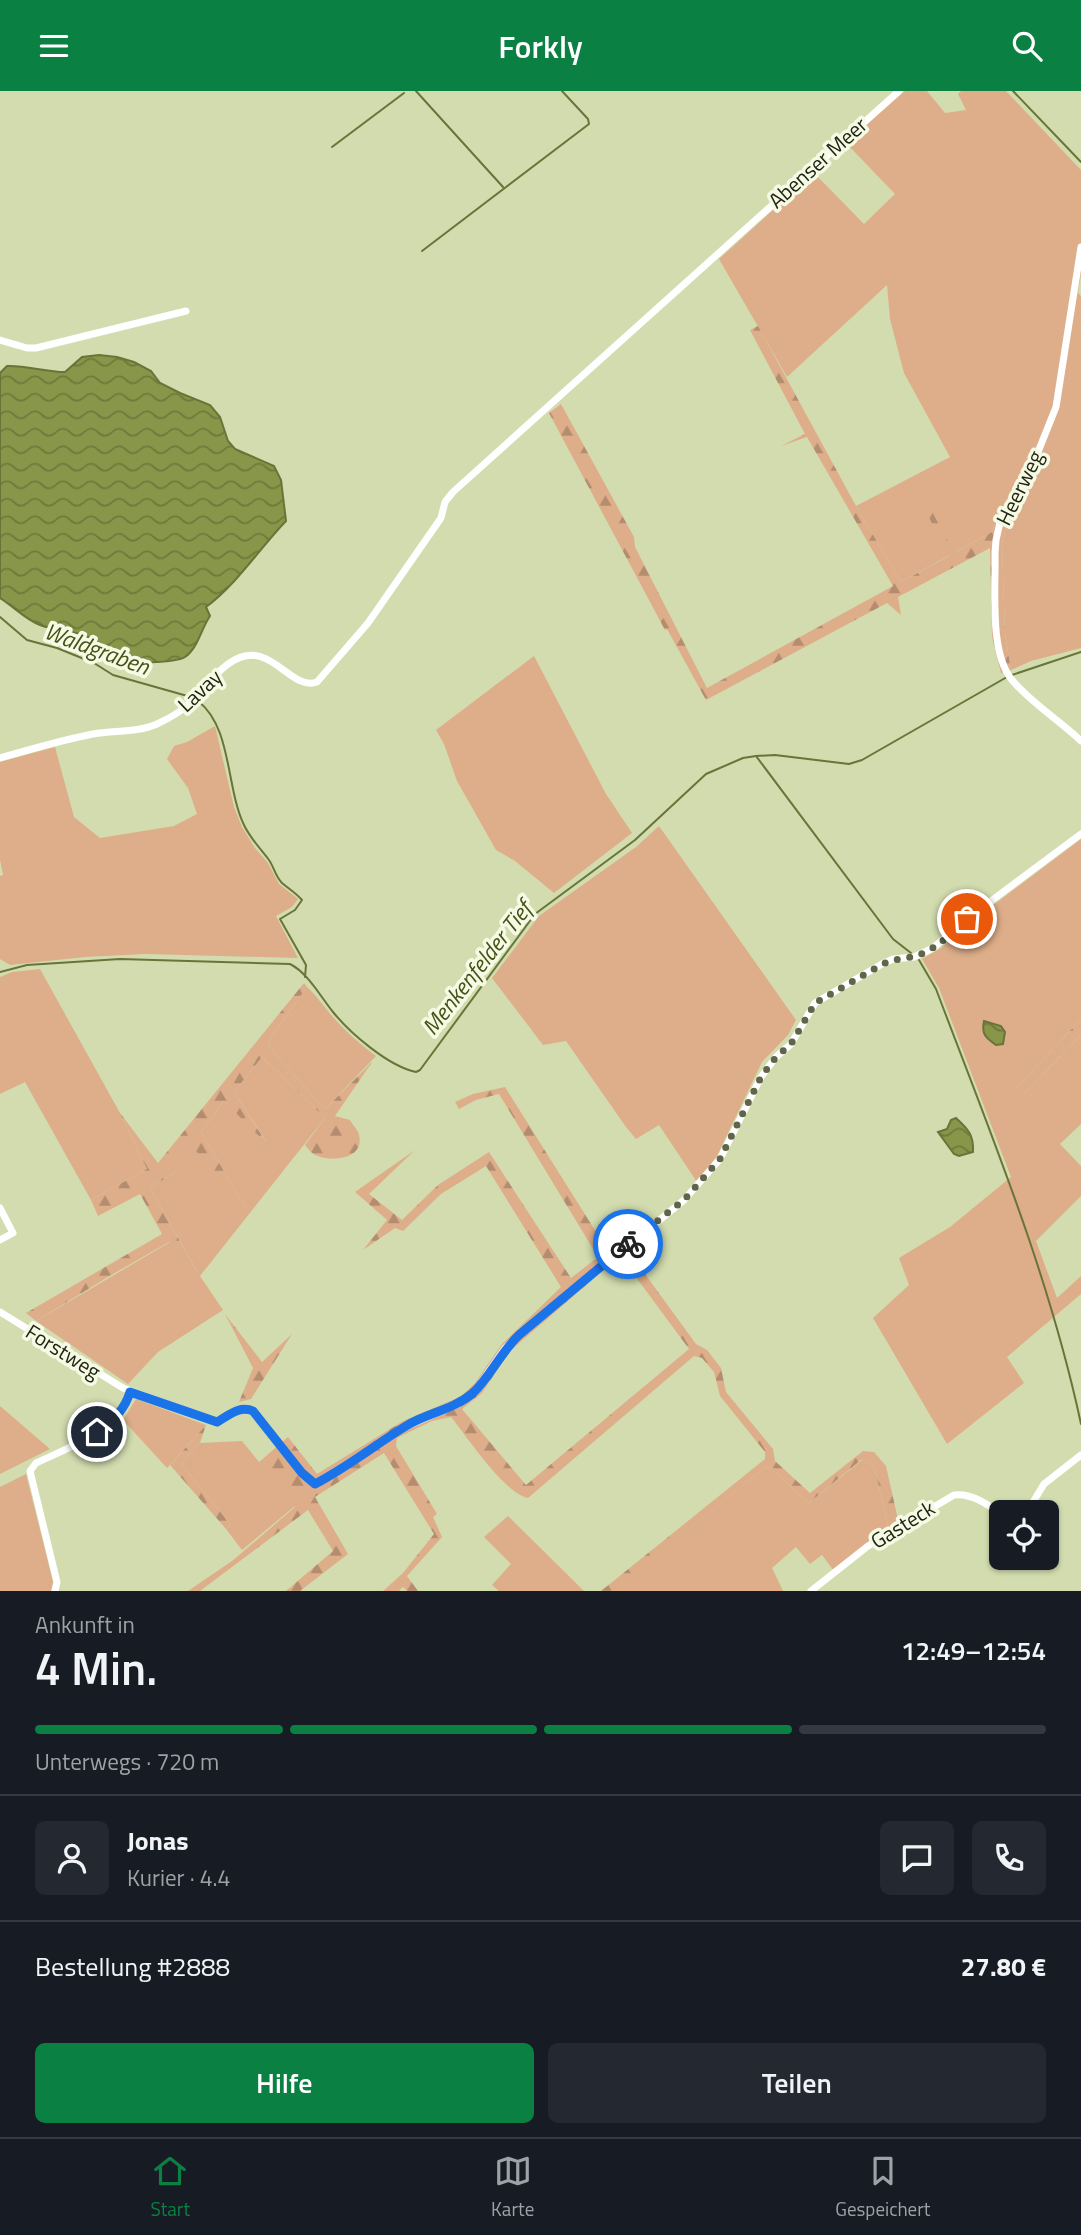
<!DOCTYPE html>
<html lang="de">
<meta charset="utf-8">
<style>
body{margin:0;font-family:"Titillium Web",sans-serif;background:#242831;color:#f1f3f6;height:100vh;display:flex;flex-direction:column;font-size:26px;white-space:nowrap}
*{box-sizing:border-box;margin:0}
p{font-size:23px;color:#9ea1a6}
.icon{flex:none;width:38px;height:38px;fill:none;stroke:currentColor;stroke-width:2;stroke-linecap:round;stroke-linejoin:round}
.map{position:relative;height:1500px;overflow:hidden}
.sheet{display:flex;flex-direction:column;background:#171b24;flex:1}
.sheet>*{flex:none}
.fabs{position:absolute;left:989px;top:1409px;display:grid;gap:14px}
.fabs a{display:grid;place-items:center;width:70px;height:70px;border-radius:10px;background:#171b24;box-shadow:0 2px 5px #0004;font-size:35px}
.pin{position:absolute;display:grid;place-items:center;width:60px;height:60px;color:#fff;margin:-30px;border:4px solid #fff;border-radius:50%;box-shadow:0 2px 7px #0007}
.courier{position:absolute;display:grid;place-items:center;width:70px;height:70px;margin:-35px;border:5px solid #1a73e8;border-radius:50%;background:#fff;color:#222;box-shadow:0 2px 9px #0007}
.head em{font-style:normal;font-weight:600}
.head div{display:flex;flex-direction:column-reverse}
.head{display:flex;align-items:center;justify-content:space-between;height:119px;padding:0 35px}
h1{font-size:46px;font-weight:600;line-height:52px}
.bar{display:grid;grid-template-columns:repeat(4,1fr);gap:10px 7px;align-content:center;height:84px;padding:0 35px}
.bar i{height:9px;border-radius:5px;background:#363941}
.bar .active{background:#0b8043}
.bar p{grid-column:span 4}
.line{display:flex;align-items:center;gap:18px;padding:0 35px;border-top:2px solid #363941}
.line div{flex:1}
.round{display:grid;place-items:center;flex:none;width:74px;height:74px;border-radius:10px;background:#242831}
.action{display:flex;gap:14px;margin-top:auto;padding:14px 35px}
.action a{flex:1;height:80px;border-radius:10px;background:#0b8043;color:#fff;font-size:28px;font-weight:600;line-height:80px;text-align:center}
.action a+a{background:#242831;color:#f1f3f6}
header{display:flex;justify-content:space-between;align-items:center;height:91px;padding:0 35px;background:#0b8043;color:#fff;font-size:32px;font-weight:600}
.tab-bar{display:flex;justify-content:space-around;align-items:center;height:98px;border-top:2px solid #363941;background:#171b24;font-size:19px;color:#9ea1a6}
.tab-bar a{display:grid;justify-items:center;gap:4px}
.tab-bar .active{color:#0b8043}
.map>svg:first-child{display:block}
.green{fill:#deae8a}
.forest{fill:url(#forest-firs)}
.water{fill:url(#water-waves);stroke:#687438;stroke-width:2}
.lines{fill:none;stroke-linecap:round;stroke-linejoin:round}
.stream{stroke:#687438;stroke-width:2}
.street{stroke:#fff;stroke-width:7}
.done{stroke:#5f644a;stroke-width:7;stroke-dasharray:0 12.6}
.route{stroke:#1a73e8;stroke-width:9}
.labels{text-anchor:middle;stroke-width:7;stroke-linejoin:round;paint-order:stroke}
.street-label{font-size:21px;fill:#212413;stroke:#f5fae4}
.water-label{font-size:23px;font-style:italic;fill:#475016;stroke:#f5fae4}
</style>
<header><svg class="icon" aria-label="menu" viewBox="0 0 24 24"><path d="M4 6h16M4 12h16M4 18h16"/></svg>Forkly<svg class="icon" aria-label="search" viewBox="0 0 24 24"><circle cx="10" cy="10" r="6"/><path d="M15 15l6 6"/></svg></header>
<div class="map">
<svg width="1081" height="1500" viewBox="0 0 1081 1500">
<defs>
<pattern id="forest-firs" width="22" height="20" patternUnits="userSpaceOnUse" patternTransform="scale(1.75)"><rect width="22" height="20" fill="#deae8a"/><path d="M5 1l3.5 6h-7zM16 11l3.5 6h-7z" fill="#b48d70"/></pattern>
<pattern id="water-waves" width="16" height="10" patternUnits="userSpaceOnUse" patternTransform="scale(1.75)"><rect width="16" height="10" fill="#879648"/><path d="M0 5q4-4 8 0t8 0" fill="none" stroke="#6e7a3b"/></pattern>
</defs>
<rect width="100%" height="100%" fill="#d2dcaf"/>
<g class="green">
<polygon points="905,0 927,0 945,22 966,19 958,3 961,0 1006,0 1081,79 1081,183 1078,202 1081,205 1081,557 1031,570 1011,579 1005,543 1002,453 1008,428 1041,368 1033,361 998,424 992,441 901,491 856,415 950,366 904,282 890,228 887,194 787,286 719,168 814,82 864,133 895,103 847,53 850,48"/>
<polygon points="534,565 606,703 632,742 554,802 515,770 496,759 457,690 444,653 436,639"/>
<polygon points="215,635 234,716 242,736 255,757 268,772 279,793 298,808 292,816 276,825 298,867 145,863 85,866 10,874 0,868 0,785 3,784 0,769 0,671 55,656 74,726 100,747 174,735 197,723 188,697 167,668 174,655 187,651"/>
<polygon points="659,735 796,929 788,944 762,971 717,1065 697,1091 659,1034 636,1048 626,1036 566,950 543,954 492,887 539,825 636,756"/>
<polygon points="1081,748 1081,928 1015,998 1024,1003 1081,944 1081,1033 1060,1053 1081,1075 1081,1105 1036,1150 1057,1207 1081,1185 1081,1203 1007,1266 1024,1292 947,1353 873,1227 909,1194 899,1167 950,1136 1011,1086 939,897 922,868 941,857 968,833"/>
<polygon points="40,878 120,1022 147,1078 91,1109 25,991 0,1003 0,886 12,881"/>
<path d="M 307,896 C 317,905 324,916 333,926 C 346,941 360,953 376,965 L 325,1018 L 268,955 L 271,946 Z"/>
<polygon points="262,966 325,1027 200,1185 223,1219 158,1261 128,1293 36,1230 170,1151 198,1182 150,1097 173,1083 191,1053 246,1118 201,1041 224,1010 266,1050 234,1001"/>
<polygon points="136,1308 206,1334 167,1377 123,1329"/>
<polygon points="0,1315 50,1358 0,1383"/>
<polygon points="242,1350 295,1415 242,1459 226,1438 231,1434 181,1373 200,1352"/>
<polygon points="862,1369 869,1371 875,1379 889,1439 834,1480 822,1464 810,1473 796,1456 772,1477 783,1500 613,1500 763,1378 769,1376 809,1412"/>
<polygon points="26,1383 53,1491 51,1500 0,1500 0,1396"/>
<polygon points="508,1425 584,1500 499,1500 492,1494 511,1473 484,1446"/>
</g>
<g class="forest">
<polygon points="758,235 856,415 901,491 949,465 909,388 914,386 954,462 992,441 998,424 1033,361 1042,368 1008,428 1002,453 1005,543 1011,579 1001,582 992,545 990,457 898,506 901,524 887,512 706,609 667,538 665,539 549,322 561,313 634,446 635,456 707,597 893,495 807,346 781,355 805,343 750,239"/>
<path d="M 304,892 L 307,896 L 271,946 L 268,955 L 325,1018 L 372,971 L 335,1025 L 350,1029 C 352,1033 358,1039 359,1044 C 365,1068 333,1071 318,1065 C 313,1064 308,1058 305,1054 L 325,1027 L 262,966 L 234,1001 L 268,1054 L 224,1010 L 201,1041 L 249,1123 L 191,1054 L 173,1083 L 150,1097 L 200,1186 L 169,1151 L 108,1186 L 36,1230 L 26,1222 L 162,1143 L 140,1103 L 98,1125 L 91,1109 L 147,1078 L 120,1022 L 158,1072 Z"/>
<polygon points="1081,928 1081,944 1024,1003 1019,1004 1015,998"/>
<path d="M 505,996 L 608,1160 L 627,1159 L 510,1260 L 482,1302 L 462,1318 L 526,1394 L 689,1258 L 627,1174 L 634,1168 L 696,1253 L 707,1259 L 721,1277 L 726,1301 L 773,1358 L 775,1370 L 810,1402 L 863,1360 L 874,1361 L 886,1375 L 899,1433 L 889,1439 L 875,1379 L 869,1371 L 861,1369 L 809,1412 L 769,1376 L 763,1378 L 614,1500 L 601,1500 L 765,1368 L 765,1361 L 720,1305 L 714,1281 L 702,1267 L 694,1265 L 528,1407 C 503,1401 468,1347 451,1326 L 432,1330 L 397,1347 L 396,1355 L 437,1423 L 433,1426 L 442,1446 L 407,1485 L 418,1500 L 407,1500 L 403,1496 L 399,1500 L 383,1500 L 403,1482 L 434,1443 L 384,1362 L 315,1406 L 348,1463 L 300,1500 L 286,1500 L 333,1460 L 308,1419 L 200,1500 L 188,1500 L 232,1470 L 295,1416 L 259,1371 L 288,1346 L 317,1383 L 403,1330 L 460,1306 L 475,1292 L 502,1253 L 561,1196 L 486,1075 L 441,1103 L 403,1140 L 395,1137 L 363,1159 L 387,1129 L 355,1101 L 415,1059 L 369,1103 L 402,1129 L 438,1094 L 489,1061 L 571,1187 L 598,1166 L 499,1003 L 476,1009 L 459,1018 L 455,1011 L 473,1003 Z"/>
<polygon points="225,1223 262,1271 292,1243 251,1308 239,1311 253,1277"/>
<polygon points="206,1334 200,1352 181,1373 231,1434 226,1438 170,1374"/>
</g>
<g class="water">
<path d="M 99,264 L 117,266 L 134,271 L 151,280 L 160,292 L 180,302 L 210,314 L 220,326 L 228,350 L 235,358 L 274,375 L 281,389 L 286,430 C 259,458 237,493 206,516 L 210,525 C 201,538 198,557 185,566 C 177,572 125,573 116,570 C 106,567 100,552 88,546 C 72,539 56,540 40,534 C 26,529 13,515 0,507 L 0,282 L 7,275 C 25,274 46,281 65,281 L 82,266 Z"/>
<path d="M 984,930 L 1001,935 L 1005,941 L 1003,953 L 996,954 C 986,947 981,943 984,930 Z"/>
<path d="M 956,1027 C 968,1038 974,1044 973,1061 L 959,1065 L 954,1063 L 938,1041 L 947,1038 L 951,1029 Z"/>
</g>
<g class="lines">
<g class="stream">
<polyline points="416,0 503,96"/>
<polyline points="1013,0 1081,71"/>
<polyline points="332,56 404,2"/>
<polyline points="422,160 589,33 588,28 562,0"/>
<polyline points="0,526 27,549 57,557 94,572 113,584 191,606"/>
<polyline points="1012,584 1081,561"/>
<path d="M 198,610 C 232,636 226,697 244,734 C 250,747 260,757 269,769 C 274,776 275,785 282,792 C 289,798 296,802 302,809 L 295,819 L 280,828 L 306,874 L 305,886"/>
<polyline points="756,665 893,848 911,862"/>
<path d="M 919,869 L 936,898 C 990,1041 1049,1183 1081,1333"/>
<path d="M 0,881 L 27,874 L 120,868 L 290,873 C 308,882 320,905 333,921 C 350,942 388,975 416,981 L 420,979 L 535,823 L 635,749 L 706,683 L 743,667 L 756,665 L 775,664 L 849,673 L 862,669 L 1007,586"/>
</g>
<g class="street">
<path d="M 1081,156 L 1056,316 L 1038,361 L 1001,427 L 996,449 L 995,462 C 996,498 989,561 1012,589 C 1031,612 1059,629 1081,650"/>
<polyline points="0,249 27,257 36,257 186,220"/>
<path d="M 0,667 C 31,658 62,649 93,643 C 114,639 137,642 157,633 C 168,628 179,622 189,613 C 205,598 222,570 245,565 C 274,558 294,600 317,591 L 368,532 L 441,427 L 445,411 L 453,401 L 899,0"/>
<polyline points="0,1117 13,1142 0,1149"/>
<path d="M 0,1221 L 123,1297 L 217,1331 C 229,1324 240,1314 253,1320 L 302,1382 L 315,1393 L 405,1336 L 458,1313 L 467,1307 L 475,1300 L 505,1257 L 519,1244 L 684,1109 L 720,1068 L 761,986 L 776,966 L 791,953 L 815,912 L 882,873 L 893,868 L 914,866 L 933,857 L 967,828 L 1081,743"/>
<polyline points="1027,1421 1044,1393 1081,1364"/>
<path d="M 55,1500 L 57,1491 L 30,1380 L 36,1372 C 70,1356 117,1340 130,1301"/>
<path d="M 811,1500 L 868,1455 L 954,1404 C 972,1402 988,1413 1001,1424"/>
</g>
</g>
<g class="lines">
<path class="done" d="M 628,1153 L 684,1109 L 720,1068 L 761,986 L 776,966 L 791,953 L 815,912 L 883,873 C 895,867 909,868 921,863 C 939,856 953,840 967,828"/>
<path class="route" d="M 97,1341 C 111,1332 125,1318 130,1301 L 217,1331 C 229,1324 240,1314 253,1320 L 302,1382 L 315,1393 C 347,1376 375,1354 406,1335 C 427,1322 453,1319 473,1302 C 490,1286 501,1261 519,1244 L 628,1153"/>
</g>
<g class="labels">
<g class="street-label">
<text transform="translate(818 72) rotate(-42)" y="7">Abenser Meer</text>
<text transform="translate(1020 397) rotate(-64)" y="7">Heerweg</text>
<text transform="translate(200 600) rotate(-43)" y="7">Lavay</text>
<text transform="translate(63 1261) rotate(32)" y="7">Forstweg</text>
<text transform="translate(903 1434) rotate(-32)" y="7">Gasteck</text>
</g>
<g class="water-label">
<text transform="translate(97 558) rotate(20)" y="8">Waldgraben</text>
<text transform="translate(477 877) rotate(-52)" y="8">Menkenfelder Tief</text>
</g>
</g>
</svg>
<div class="fabs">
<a><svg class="icon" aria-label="locate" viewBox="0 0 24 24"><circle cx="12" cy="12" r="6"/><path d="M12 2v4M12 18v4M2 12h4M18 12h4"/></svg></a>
</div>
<div class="pin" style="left:967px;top:828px;background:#ea580c"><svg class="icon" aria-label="bag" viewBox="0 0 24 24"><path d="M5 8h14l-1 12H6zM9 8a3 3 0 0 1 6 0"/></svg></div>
<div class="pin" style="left:97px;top:1341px;background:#1f2937"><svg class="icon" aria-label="home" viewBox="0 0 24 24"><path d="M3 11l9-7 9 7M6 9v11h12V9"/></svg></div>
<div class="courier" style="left:628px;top:1153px"><svg class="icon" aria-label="bike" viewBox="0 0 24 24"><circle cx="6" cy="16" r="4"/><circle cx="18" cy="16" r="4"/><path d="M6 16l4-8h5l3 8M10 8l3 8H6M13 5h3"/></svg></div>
</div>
<section class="sheet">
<div class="head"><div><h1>4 Min.</h1><p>Ankunft in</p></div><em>12:49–12:54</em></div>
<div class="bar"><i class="active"></i><i class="active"></i><i class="active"></i><i></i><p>Unterwegs · 720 m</p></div>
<div class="line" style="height:126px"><a class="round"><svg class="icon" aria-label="person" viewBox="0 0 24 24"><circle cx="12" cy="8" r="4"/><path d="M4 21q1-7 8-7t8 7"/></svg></a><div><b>Jonas</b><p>Kurier · 4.4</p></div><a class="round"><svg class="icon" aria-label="chat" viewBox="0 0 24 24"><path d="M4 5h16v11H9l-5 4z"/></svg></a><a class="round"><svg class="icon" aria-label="phone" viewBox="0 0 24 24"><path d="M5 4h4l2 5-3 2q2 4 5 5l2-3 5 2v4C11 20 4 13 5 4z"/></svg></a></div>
<div class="line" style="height:91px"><div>Bestellung #2888</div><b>27.80 €</b></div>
<div class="action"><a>Hilfe</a><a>Teilen</a></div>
</section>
<nav class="tab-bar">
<a class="active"><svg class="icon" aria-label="home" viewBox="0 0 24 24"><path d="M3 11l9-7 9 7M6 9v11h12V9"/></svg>Start</a>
<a><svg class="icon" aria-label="map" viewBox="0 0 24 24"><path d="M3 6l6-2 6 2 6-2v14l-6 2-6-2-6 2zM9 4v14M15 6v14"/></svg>Karte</a>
<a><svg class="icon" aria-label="saved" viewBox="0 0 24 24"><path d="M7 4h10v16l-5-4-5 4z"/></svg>Gespeichert</a>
</nav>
